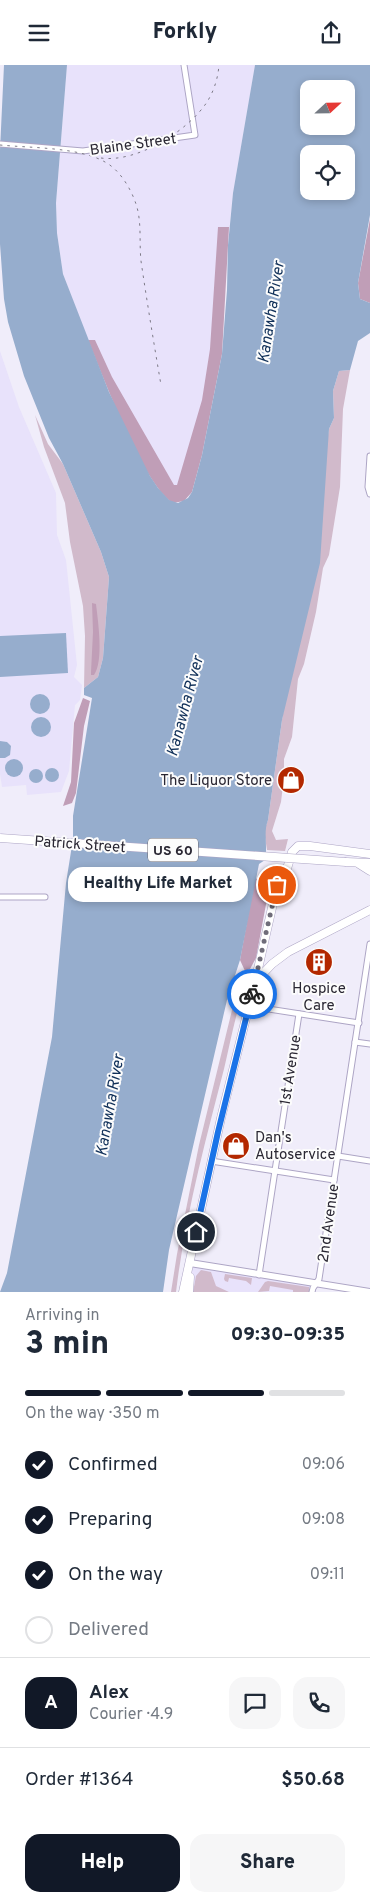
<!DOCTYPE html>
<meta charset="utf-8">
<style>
body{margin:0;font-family:Overpass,sans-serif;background:#f6f6f7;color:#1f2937;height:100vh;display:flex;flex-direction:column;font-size:19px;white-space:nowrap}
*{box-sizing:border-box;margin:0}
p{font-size:16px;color:#747a83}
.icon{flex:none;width:28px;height:28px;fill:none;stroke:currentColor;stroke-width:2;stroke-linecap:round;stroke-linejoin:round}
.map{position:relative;height:1227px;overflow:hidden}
.panel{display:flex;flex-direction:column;background:#fff;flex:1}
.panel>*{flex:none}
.needle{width:32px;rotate:68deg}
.buttons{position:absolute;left:300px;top:15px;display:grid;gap:10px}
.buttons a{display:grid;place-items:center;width:55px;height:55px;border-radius:10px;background:#fff;box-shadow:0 2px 8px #0003;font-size:25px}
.pin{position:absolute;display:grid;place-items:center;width:42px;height:42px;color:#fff;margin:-21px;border:2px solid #fff;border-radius:50%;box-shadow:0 1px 5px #0007}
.courier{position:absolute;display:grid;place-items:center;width:50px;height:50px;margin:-25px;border:4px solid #1a73e8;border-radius:50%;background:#fff;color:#222;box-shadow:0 1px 6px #0007}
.bubble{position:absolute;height:35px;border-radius:15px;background:#fff;box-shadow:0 2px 8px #0003;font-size:16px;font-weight:800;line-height:35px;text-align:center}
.overview em{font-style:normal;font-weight:800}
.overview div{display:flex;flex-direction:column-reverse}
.overview{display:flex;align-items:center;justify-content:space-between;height:85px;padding:0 25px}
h1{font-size:32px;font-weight:800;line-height:38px}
.bar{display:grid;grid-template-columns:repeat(4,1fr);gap:8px 5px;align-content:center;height:60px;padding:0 25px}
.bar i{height:6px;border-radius:4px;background:#e0e1e3}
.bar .on{background:#111827}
.bar p{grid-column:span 4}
.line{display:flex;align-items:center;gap:12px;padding:0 25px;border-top:1px solid #e0e1e3}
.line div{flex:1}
.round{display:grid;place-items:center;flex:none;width:52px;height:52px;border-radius:15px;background:#f6f6f7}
ol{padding:0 25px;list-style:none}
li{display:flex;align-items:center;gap:15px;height:55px}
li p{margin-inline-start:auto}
li .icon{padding:5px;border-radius:50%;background:#111827;color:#fff;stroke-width:4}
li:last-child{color:#747a83}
li i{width:28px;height:28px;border:2px solid #e0e1e3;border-radius:50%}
.cta{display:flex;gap:10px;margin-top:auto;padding:10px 25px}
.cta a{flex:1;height:58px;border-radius:15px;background:#111827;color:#fff;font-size:20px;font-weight:800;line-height:58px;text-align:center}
.cta a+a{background:#f6f6f7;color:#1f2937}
header{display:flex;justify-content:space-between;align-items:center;height:65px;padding:0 25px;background:#fff;font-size:22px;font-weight:800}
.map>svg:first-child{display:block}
.built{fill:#e8e2fb}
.green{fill:#d1bacb}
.forest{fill:#c09eb7}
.water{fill:#96adcd;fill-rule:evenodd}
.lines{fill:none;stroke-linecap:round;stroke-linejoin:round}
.minor-casing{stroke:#ada5c5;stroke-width:7}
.tertiary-casing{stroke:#ada5c5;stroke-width:8}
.primary-casing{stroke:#ada5c5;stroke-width:9}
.minor{stroke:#fff;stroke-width:5}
.tertiary{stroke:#fff;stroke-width:6}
.primary{stroke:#fff;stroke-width:8}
.rail{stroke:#7d7a87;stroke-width:1;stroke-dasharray:2.5 5;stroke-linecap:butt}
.primary-bridge-casing{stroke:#ada5c5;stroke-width:9;stroke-linecap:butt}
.primary-bridge{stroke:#fff;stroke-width:8}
.done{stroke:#6f6c79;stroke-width:5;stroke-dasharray:0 9}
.route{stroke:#1a73e8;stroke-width:6}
.labels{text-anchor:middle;stroke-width:4;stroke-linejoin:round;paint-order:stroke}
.shield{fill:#fcfcfc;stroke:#69676f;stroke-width:1}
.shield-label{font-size:14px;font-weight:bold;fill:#2a2733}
.street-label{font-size:15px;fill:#2a2733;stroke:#fcfcfc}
.poi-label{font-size:15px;fill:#2a2733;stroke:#fcfcfc;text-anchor:end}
.water-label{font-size:16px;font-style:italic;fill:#0f2f58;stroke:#fcfcfc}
</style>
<header><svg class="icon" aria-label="menu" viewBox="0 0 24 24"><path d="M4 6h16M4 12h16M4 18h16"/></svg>Forkly<svg class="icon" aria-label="share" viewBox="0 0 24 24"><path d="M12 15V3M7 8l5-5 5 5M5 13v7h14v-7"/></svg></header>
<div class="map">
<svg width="370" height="1227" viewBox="0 0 370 1227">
<rect width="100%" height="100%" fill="#f0edfa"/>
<g class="built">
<polygon points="67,0 255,0 233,128 211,343 202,390 178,438 90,280 63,209 57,168 56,138"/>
<polygon points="0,286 19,342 56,428 57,470 66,495 77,600 74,612 82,620 80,635 75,640 69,706 61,727 27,730 26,720 2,722 0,709"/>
<polygon points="190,1198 316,1218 312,1227 189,1227 192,1204"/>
</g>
<g class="green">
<polygon points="350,305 343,344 340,422 329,490 323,503 316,547 304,599 298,614 292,672 284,694 284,712 281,737 272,766 276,775 288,774 285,786 267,785 264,766 268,755 282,655 329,364 334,353 333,326 339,306"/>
<polygon points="35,350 48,379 63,399 101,487 109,512 103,593 98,612 84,623 85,571 83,541 70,477 65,438 44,382"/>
<path d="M 253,906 C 237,936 232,971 224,1004 C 205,1077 185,1152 176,1227 L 171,1227 L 177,1189 L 199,1080 L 234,937 L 247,909 Z"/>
<polygon points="201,1205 211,1207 216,1221 229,1227 193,1227 196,1211"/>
<polygon points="225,1209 252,1213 251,1220 246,1216 229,1213 228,1217 225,1216 224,1214"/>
<polygon points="268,1216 309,1222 309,1227 293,1227 293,1225 270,1221 269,1226 258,1227 265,1217"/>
</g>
<g class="forest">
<polygon points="370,154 370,238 360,234 358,218"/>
<path d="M 218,162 L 229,162 L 222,289 L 202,390 L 192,427 L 184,436 L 173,438 C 144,421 102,309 88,275 L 95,275 L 112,312 L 174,420 L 177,420 L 202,335 L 210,284 Z"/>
<path d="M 92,538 L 96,539 C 98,556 104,596 94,610 L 91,610 L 91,607 L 93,567 Z"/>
<polygon points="83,633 90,636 84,661 76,728 72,738 63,741 71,717 74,658"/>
<polygon points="255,813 265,818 267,834 256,893 250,904 245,906 240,895"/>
</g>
<g class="water">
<path d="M 4,0 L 67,0 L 56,138 L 57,168 L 63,209 L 109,327 L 150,411 L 158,423 L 169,435 L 178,438 L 188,433 L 192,427 L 202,390 L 222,289 L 227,225 L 228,180 L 233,128 L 255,0 L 370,0 L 370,150 L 358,218 L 360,234 L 370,238 L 370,268 L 358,276 L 350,305 L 339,306 L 333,326 L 334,353 L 329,364 L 320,498 L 282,655 L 268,755 C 263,768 268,780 265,795 L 259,799 L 240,895 L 227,935 L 169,1185 L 163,1227 L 0,1227 L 7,1208 L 52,972 L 66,818 L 73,774 L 73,751 L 92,633 L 84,630 L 84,623 L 98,612 L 103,593 L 109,512 L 101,487 L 63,399 L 49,373 L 24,311 L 8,257 L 4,234 L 0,179 L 0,85 ZM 309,24 L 346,24 L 346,61 L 309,61 ZM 309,89 L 346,89 L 346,126 L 309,126 Z"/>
<polygon points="66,568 68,608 0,612 0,571"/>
<circle cx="40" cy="639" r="10"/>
<circle cx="41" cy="662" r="10"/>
<polygon points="0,676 7,677 11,681 10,690 5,693 0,693"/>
<circle cx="14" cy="703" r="9"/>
<circle cx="52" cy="710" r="7"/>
<circle cx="36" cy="711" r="7"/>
</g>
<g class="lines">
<g class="minor-casing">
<g id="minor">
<polyline points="0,79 83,86 195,70 184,0"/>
<polyline points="370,391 368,422 370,429"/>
<polyline points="0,832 45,832"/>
<polyline points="249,941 359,958"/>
<polyline points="355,977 370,979"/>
<polyline points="338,1091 370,1096"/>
<polyline points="211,1096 334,1115"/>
<polyline points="259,1210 299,949"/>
<polyline points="312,1227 313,1223 319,1214 370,879"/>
</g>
</g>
<g class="tertiary-casing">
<polyline id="tertiary" points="190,1198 370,1227"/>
</g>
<g class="primary-casing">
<g id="primary">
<polyline points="346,797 370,798"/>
<polyline points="359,799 370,806"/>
<polyline points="256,916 272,899 288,887 370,845"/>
<polyline points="183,1227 221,1053 255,917 277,821 286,807 292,787 298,781 310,781 370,789"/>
<polyline points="189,1227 190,1212"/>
</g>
</g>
<use href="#minor" class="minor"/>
<use href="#tertiary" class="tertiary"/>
<use href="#primary" class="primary"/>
<g class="rail">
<path d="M 0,80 C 30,83 79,82 105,97 C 120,105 131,124 136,139 C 142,157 139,177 141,196 C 147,237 154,279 161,320"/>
<path d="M 101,93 C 137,98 188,66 207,37 C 214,26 218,13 219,0"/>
</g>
<g class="primary-bridge-casing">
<polyline id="primary-bridge" points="0,773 346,797"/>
</g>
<use href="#primary-bridge" class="primary-bridge"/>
</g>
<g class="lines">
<polyline class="done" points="252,929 277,820"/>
<polyline class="route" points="196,1167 218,1067 252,929"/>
</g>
<defs>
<g id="shop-disc" transform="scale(1.4375)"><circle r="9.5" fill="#b32800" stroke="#fcfcfc"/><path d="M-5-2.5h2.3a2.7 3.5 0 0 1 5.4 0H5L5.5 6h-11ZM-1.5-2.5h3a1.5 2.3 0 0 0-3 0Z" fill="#fff"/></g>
<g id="building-disc" transform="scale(1.4375)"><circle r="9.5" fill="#b32800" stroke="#fcfcfc"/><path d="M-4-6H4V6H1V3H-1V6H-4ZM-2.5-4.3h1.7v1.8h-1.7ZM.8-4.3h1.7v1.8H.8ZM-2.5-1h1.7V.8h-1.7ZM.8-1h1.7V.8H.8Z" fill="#fff"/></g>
</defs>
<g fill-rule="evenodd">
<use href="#shop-disc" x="291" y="715"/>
<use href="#building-disc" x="319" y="897"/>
<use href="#shop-disc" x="236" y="1081"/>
</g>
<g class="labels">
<rect class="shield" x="148" y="773.5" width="50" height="23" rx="4"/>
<g class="shield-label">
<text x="173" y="790">US 60</text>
</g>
<g class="street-label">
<text transform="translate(133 79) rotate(-8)" y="5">Blaine Street</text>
<text transform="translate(80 779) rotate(4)" y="5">Patrick Street</text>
<text transform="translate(290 1005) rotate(-81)" y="5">1st Avenue</text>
<text transform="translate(328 1158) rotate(-82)" y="5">2nd Avenue</text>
</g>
<g class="poi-label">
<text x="272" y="720">The Liquor Store</text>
<text x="319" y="928" text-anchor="middle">Hospice<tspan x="319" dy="17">Care</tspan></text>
<text x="255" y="1077" text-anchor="start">Dan's<tspan x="255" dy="17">Autoservice</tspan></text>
</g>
<g class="water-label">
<text transform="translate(270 247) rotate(-81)" y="6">Kanawha River</text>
<text transform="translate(184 641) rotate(-75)" y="6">Kanawha River</text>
<text transform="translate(109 1040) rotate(-80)" y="6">Kanawha River</text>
</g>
</g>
</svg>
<div class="buttons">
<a><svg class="needle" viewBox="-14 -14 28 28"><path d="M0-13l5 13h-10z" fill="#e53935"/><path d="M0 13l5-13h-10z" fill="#747a83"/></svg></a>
<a><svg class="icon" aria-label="locate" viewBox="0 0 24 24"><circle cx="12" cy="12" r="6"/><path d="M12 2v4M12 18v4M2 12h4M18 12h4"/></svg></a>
</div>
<div class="pin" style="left:277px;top:820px;background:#ea580c"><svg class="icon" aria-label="bag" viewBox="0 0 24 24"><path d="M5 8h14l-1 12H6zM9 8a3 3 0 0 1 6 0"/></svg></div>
<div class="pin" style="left:196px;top:1167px;background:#1f2937"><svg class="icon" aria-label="home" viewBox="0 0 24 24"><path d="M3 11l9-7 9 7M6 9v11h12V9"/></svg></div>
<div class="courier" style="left:252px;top:929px"><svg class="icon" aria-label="bike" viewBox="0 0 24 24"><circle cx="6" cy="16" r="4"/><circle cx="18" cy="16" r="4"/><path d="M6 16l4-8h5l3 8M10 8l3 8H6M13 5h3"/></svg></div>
<div class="bubble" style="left:68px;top:802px;width:180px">Healthy Life Market</div>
</div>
<section class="panel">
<div class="overview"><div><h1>3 min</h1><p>Arriving in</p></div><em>09:30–09:35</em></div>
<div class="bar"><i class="on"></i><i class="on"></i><i class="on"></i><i></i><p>On the way · 350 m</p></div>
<ol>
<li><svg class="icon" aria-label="check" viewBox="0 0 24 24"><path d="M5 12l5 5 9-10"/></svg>Confirmed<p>09:06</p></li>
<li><svg class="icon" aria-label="check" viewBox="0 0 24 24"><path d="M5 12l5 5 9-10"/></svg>Preparing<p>09:08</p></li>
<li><svg class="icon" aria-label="check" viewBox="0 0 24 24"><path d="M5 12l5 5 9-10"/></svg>On the way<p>09:11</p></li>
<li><i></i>Delivered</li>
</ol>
<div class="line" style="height:90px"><b class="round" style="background:#111827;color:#fff">A</b><div><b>Alex</b><p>Courier · 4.9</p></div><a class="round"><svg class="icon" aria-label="chat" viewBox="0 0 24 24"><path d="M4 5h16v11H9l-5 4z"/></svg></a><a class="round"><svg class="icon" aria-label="phone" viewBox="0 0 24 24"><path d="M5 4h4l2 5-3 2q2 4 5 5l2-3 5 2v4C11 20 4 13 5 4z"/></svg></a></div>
<div class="line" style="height:65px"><div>Order #1364</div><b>$50.68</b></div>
<div class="cta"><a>Help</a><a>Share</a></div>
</section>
